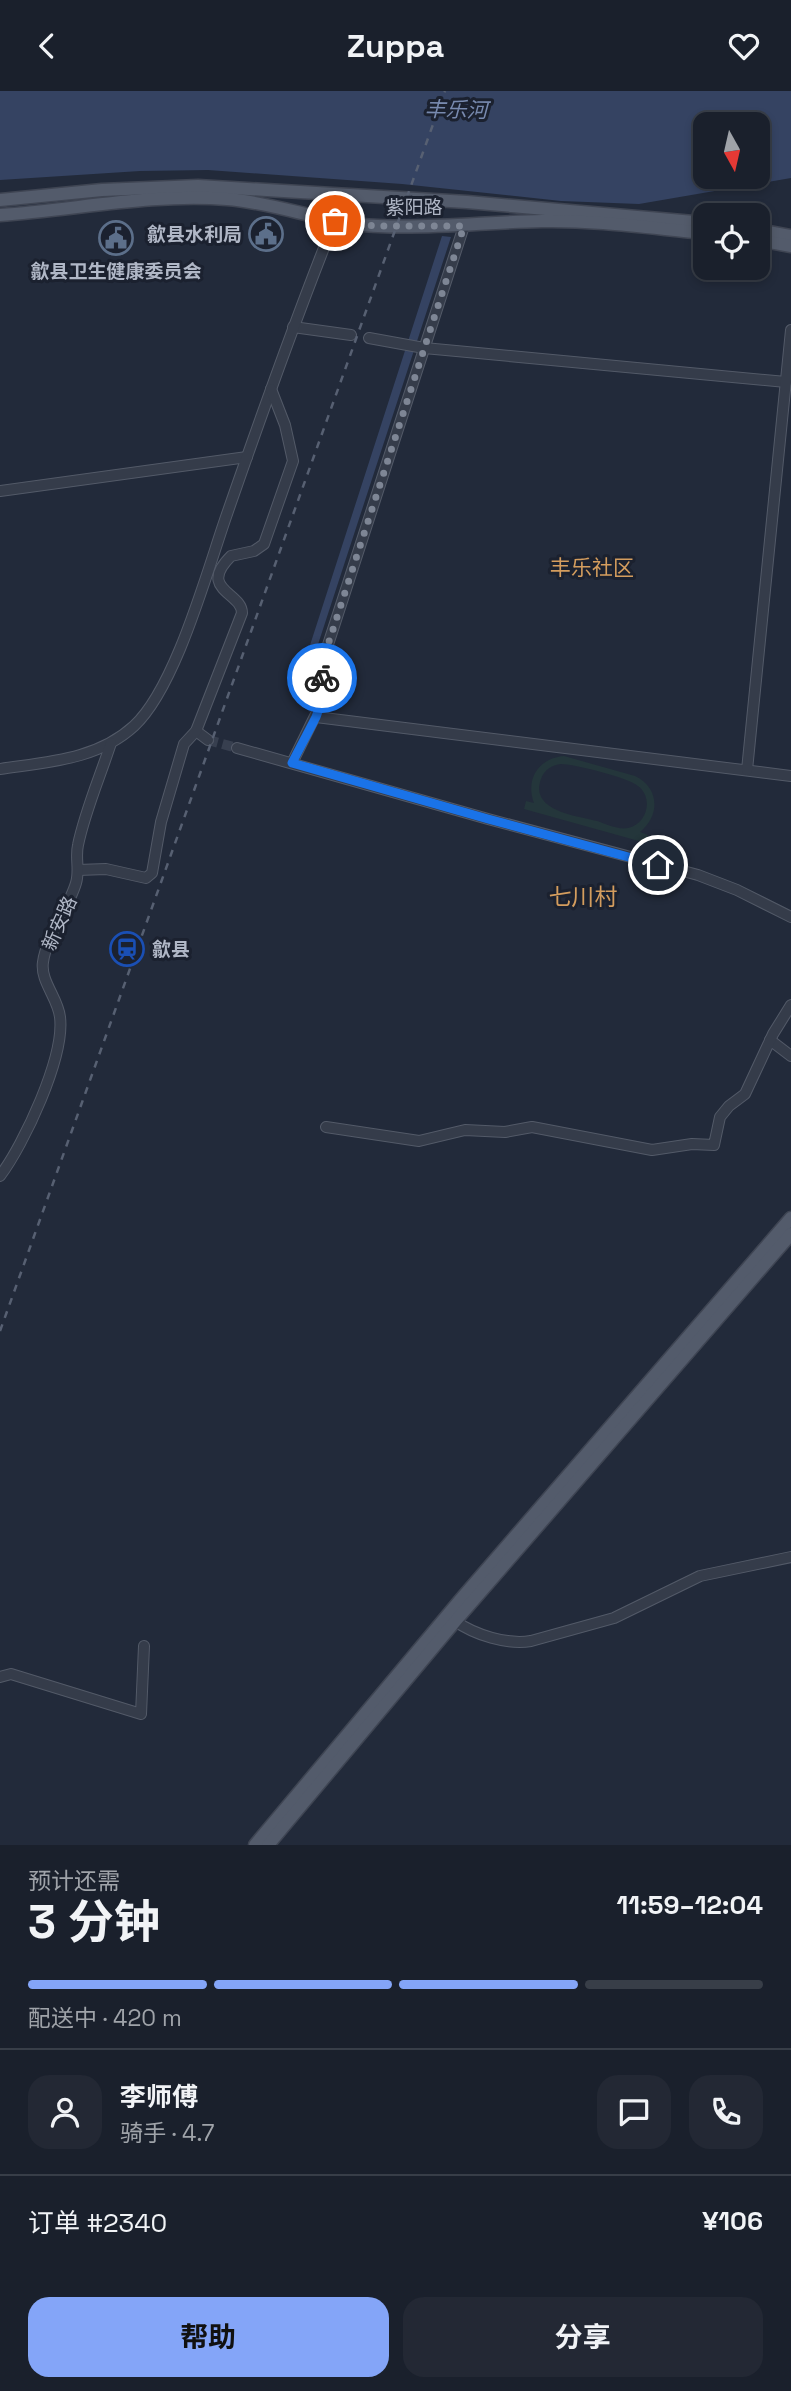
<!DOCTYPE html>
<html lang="zh">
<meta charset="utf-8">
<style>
body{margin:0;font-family:"Space Grotesk","Noto Sans SC",sans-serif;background:#232834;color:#f1f3f6;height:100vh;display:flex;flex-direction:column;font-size:26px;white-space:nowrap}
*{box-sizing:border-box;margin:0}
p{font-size:23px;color:#9fa3a9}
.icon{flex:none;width:38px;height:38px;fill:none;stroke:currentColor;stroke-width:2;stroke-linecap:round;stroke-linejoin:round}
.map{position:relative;height:1754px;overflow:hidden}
.side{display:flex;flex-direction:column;background:#1a202c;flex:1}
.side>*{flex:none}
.needle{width:46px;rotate:172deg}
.buttons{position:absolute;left:693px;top:21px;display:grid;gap:14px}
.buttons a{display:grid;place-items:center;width:77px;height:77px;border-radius:14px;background:#1a202c;box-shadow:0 4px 10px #0003,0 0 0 2px #383e48;font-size:35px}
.pin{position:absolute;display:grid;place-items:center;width:60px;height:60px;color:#fff;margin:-30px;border:4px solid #fff;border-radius:50%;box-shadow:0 2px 7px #0007}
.courier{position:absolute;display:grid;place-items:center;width:70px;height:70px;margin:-35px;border:5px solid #1a73e8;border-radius:50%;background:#fff;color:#222;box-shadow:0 2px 9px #0007}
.headline em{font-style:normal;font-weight:700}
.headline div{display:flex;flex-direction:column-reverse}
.headline{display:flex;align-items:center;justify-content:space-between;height:119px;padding:0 28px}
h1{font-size:46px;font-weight:700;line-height:52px}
.bar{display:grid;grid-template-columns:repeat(4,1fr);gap:10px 7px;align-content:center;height:84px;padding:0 28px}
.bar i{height:9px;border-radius:5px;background:#383e48}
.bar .active{background:#84a5f8}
.bar p{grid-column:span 4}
.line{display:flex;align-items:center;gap:18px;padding:0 28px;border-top:2px solid #383e48}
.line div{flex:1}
.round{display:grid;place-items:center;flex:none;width:74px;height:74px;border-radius:21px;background:#232834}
.button{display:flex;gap:14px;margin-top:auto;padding:14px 28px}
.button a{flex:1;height:80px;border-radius:21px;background:#84a5f8;color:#111;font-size:28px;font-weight:700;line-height:80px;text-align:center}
.button a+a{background:#232834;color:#f1f3f6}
header{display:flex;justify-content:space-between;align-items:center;height:91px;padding:0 28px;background:#1a202c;font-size:32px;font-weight:700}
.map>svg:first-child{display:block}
.green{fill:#24363b;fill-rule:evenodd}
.water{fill:#354362;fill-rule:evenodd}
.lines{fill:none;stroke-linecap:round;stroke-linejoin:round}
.minor-tunnel{stroke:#373f4f;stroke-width:10;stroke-dasharray:10 5;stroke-linecap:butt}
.minor-casing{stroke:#535a68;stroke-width:12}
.major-casing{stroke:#3f4553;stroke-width:15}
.minor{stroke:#353c4a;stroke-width:10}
.major{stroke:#535b6b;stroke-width:12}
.rail{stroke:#576072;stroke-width:2.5;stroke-dasharray:7 7;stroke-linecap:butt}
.done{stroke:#7e8695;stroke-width:7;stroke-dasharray:0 12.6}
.route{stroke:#1a73e8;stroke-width:9}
.labels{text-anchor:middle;stroke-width:6;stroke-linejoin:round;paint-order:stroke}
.street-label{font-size:19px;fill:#b0b7c6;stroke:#1b212f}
.poi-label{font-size:19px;font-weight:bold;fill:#b0b7c6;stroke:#1b212f;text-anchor:end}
.water-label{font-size:21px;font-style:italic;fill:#788aaf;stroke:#1b212f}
.neighbourhood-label{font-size:21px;fill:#d49d5e;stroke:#1b212f}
.quarter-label{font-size:23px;fill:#d49d5e;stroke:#1b212f}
</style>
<header><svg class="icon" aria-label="back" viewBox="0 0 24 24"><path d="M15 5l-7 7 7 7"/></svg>Zuppa<svg class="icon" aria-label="heart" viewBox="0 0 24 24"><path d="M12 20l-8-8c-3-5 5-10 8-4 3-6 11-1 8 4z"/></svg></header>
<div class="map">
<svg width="791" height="1754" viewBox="0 0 791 1754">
<rect width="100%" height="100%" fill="#222a3a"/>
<path class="green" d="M 564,665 L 635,685 C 660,697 660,725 640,741 L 648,744 L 646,752 L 524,718 L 526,710 L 534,712 C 525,688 539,667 564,665 ZM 561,673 C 573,673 630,687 638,695 C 654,707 647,733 628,737 C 618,739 606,733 597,730 C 577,725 529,720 541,688 C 544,679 552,674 561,673 Z"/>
<g class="water">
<path d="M 0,0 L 791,0 L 791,87 L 639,113 L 561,110 L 402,93 L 208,79 L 140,80 L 0,89 ZM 705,33 L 758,33 L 758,86 L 705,86 Z"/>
<polygon points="442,145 451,146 309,581 309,594 315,614 309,621 302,595 302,579"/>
</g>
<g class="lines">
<polyline class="minor-tunnel" points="208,649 237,657"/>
<g class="minor-casing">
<g id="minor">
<polyline points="293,236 351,244"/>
<polyline points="369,247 424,257 786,291"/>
<polyline points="0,400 247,366"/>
<polyline points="316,626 791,685"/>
<polyline points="196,640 208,649"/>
<polyline points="237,657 488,728 698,784 737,799 791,826"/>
<polyline points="292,672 320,615 324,566 464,135"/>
<path d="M 0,678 C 47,671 97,669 134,635 C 176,596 207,480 227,423 C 261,325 296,226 335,129"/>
<polyline points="747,679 791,239"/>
<path d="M 78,779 L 106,778 L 146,787 L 152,782 L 161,731 L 184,653 L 196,640 L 242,522 C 242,501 197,499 231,465 L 254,460 L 264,453 L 293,370 L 285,334 L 271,298"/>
<polyline points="770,949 791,965"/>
<polyline points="326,1036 419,1050 465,1039 505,1041 532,1036 652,1059 692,1053 714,1054 720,1026 729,1015 745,1003 773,943 791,914"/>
<path d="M 0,1085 C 24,1053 65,966 60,926 C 58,907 40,890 43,871 C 46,847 69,816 76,792 C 80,779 75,767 78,754 C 85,720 100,686 111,652"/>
<path d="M 455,1530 C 475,1544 507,1554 531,1550 L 614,1527 L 700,1485 L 791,1466"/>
<polyline points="0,1586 11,1583 141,1623 144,1555"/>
</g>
</g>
<g class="major-casing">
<g id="major">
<polyline points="0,109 102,99 198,95 467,111 705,132"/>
<path d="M 0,124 C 75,119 151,102 227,108 C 278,112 326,133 378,135 C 433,138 487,131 542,130 C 596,129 651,137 705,142"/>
<polyline points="758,139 791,145"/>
<polyline points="758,149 791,155"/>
<polyline points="255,1754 461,1508 791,1127"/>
<polyline points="268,1754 458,1527 791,1143"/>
</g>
</g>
<use href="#minor" class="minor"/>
<use href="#major" class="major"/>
<polyline class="rail" points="0,1240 445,0"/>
</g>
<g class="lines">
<polyline class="done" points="322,587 324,566 464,135 375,135 335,130"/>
<polyline class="route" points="322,587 320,615 316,626 292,672 488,728 658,774"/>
</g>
<defs>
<g id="civic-ring" transform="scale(1.75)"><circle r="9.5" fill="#1b212f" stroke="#5c6f8a" stroke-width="1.5"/><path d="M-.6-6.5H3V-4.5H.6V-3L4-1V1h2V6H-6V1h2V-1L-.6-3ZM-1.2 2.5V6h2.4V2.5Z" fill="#5c6f8a"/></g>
<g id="station-ring" transform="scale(1.75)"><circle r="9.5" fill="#1b212f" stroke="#1a4fb4" stroke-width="1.5"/><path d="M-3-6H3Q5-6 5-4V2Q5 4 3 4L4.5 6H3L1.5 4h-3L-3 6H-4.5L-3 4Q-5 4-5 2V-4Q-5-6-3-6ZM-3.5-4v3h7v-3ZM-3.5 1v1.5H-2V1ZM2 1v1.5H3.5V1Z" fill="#1a4fb4"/></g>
</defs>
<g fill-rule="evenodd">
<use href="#civic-ring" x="266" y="143"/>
<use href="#civic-ring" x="116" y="147"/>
<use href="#station-ring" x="127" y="858"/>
</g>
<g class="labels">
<g class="street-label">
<text x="414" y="123">紫阳路</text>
<text transform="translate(59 832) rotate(-66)" y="7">新安路</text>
</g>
<g class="poi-label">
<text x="242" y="150">歙县水利局</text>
<text x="116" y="187" text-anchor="middle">歙县卫生健康委员会</text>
<text x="152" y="865" text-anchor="start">歙县</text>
</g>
<g class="water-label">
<text transform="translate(456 19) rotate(1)" y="7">丰乐河</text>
</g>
<g class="neighbourhood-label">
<text x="592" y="484">丰乐社区</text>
</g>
<g class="quarter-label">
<text x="583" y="814">七川村</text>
</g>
</g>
</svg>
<div class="buttons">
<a><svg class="needle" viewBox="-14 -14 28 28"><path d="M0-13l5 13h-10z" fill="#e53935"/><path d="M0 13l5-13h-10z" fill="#9fa3a9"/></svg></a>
<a><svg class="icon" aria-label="locate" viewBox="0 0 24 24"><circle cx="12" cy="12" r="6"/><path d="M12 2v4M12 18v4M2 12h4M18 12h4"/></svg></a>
</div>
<div class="pin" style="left:335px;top:130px;background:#ea580c"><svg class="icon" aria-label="bag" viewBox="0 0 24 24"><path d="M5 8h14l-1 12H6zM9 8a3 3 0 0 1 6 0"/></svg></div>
<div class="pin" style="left:658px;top:774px;background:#1f2937"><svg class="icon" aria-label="home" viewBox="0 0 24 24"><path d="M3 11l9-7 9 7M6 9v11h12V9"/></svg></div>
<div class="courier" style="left:322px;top:587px"><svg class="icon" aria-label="bike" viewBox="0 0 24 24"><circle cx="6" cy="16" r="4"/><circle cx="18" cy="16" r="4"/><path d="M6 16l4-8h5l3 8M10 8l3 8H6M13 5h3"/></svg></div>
</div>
<section class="side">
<div class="headline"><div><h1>3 分钟</h1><p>预计还需</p></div><em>11:59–12:04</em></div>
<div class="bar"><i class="active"></i><i class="active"></i><i class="active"></i><i></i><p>配送中 · 420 m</p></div>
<div class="line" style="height:126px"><a class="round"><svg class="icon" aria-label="person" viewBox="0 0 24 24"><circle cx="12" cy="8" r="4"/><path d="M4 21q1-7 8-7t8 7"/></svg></a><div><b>李师傅</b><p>骑手 · 4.7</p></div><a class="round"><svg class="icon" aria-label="chat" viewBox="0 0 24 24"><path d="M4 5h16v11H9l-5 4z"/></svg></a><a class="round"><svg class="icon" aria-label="phone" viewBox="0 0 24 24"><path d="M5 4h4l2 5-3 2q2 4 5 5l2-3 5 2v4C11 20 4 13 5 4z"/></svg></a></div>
<div class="line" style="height:91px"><div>订单 #2340</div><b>¥106</b></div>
<div class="button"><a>帮助</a><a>分享</a></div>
</section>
